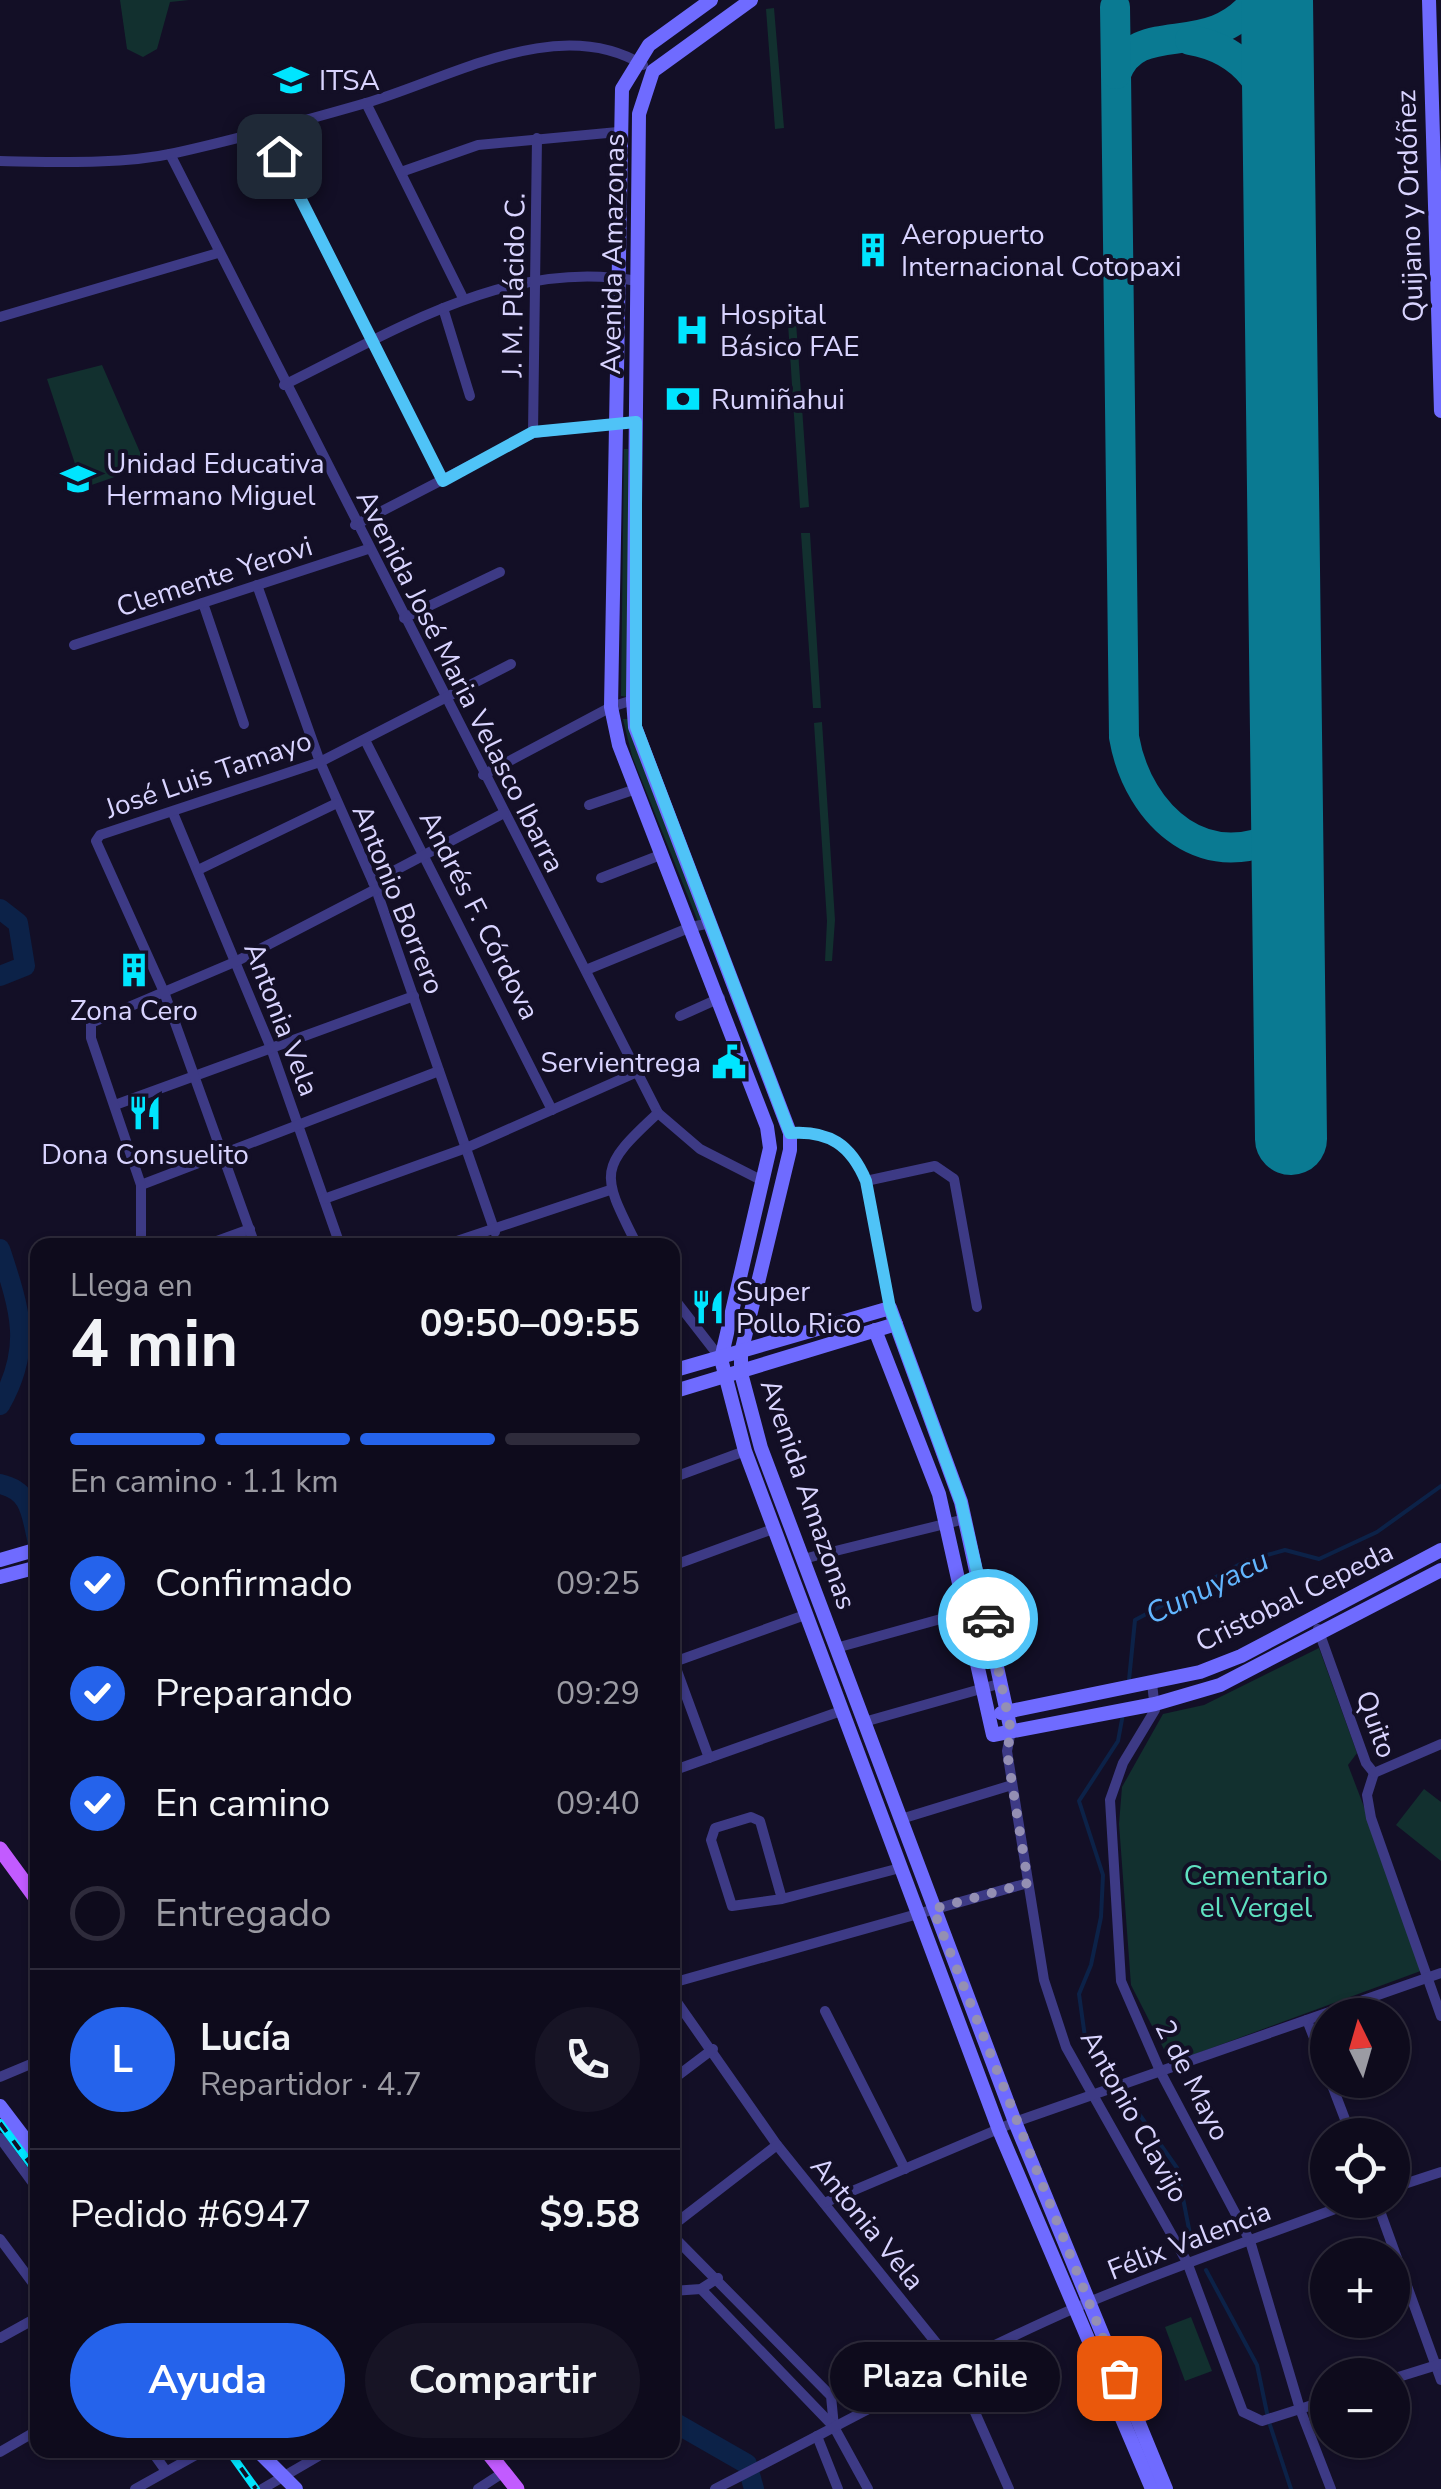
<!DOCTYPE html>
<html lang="es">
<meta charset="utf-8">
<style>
body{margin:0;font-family:"Nunito Sans",sans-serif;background:#171425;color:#f1f3f6;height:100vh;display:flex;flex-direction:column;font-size:38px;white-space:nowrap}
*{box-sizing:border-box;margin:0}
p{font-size:32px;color:#9b9ba3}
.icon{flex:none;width:55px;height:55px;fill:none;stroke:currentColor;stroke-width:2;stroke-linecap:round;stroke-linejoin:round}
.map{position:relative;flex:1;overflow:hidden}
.drawer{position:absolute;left:30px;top:1238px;width:650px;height:1220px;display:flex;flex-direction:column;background:#0e0b1c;border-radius:20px;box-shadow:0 2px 8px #0004,0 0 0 2px #2e2b3b}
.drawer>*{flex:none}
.needle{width:65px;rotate:355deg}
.buttons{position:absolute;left:1310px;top:1998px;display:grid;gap:20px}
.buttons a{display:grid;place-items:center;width:100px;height:100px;border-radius:50%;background:#0e0b1c;box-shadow:0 2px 8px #0004,0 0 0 2px #2e2b3b;font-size:50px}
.pin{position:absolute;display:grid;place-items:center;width:85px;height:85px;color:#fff;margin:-42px;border-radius:20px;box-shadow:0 5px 15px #0006}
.courier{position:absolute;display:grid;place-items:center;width:100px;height:100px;margin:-50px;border:8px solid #4fc3f7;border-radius:50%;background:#fff;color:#222;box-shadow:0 2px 12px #0007}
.bubble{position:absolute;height:70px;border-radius:35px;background:#0e0b1c;box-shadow:0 2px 8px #0004,0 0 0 2px #2e2b3b;font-size:32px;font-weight:700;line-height:70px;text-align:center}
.headline em{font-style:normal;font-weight:700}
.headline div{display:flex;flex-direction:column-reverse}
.headline{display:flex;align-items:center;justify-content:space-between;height:170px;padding:0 40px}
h1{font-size:65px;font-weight:700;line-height:75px}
.bar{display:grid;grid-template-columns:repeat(4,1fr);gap:15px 10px;align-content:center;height:120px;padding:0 40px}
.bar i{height:12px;border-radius:8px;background:#2e2b3b}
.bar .active{background:#2563eb}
.bar p{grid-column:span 4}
.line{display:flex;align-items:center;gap:25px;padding:0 40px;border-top:2px solid #2e2b3b}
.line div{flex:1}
.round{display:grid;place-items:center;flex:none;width:105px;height:105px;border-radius:52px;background:#171425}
ol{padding:0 40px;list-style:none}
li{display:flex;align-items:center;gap:30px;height:110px}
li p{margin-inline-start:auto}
li .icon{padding:10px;border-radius:50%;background:#2563eb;color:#fff;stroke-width:4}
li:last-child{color:#9b9ba3}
li i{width:55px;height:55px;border:5px solid #2e2b3b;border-radius:50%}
.cta{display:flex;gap:20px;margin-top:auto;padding:20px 40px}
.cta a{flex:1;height:115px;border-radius:60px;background:#2563eb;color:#fff;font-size:40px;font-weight:700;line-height:115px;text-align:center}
.cta a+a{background:#171425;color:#f1f3f6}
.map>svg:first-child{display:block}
.green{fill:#12302f}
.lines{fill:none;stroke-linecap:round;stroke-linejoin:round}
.stream{stroke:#0c2248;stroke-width:4}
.river{stroke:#0c2248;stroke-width:20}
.taxiway{stroke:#0a7a92;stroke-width:30}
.runway{stroke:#0a7a92;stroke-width:72}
.street{stroke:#3d3a85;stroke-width:10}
.secondary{stroke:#6f6bff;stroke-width:14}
.primary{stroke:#c25bff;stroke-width:15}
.rail-casing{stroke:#00e5ff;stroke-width:8}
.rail{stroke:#130f26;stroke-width:4;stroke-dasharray:11;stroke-linecap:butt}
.done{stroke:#948fb3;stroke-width:10;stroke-dasharray:0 18}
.route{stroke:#4fc3f7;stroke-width:12}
.labels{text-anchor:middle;stroke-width:8;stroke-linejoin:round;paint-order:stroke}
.poi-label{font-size:28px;fill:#d9d4ff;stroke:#130f26;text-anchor:start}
.street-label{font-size:28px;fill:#d9d4ff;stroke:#130f26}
.park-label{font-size:28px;fill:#5fe0c0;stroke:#130f26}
.water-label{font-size:30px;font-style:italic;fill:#62b6ff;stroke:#130f26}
</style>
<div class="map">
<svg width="1441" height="2489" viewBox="0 0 1441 2489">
<rect width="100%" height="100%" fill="#130f26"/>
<g class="green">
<polygon points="120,0 189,0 170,2 157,49 143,57 127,49"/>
<polygon points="774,8 784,128 775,129 766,9"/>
<polygon points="796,322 809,507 800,508 788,323"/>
<polygon points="102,365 146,466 83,488 47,379"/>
<polygon points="624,449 628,449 628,697 621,696"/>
<polygon points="801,533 810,533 821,708 813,708"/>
<polygon points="623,719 628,719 635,746 706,921 699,924 632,756"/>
<polygon points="822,722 835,920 832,961 825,961 827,921 814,723"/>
<polygon points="1319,1648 1357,1753 1348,1765 1426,1969 1171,2063 1131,1985 1119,1824 1122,1787 1163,1714 1204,1705"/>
<polygon points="1424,1789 1441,1802 1441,1861 1396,1825"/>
<polygon points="1191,2317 1212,2371 1185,2381 1165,2327"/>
</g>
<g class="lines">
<g class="stream">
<polyline points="1129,1680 1135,1620 1246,1561 1285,1550 1319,1559 1377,1532 1441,1486"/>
<polyline points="1123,1714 1118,1741 1079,1801 1103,1875 1101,1917 1091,1965 1079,1994 1085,2037 1177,2168 1190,2234"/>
<polyline points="1206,2270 1257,2365 1267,2413"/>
<polyline points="1270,2425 1291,2489"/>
</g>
<g class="river">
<polyline points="0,909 18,923 25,966 0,976"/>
<path d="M 0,1249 C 20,1310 33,1347 0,1405"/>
<path d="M 0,1484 C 32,1491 31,1515 38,1543"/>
<polyline points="672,2421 747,2464 754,2489"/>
</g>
<g class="taxiway">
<path d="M 1256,0 C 1209,62 1138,16 1116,74 L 1124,737 C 1138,818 1209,879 1287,830"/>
<polyline points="1115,7 1116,74"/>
<path d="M 1190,40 C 1249,50 1274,93 1279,149"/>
</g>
<polyline class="runway" points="1277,0 1291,1139"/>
<g class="street">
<polyline points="366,103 463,298"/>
<polyline points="267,131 443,481"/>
<polyline points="170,154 658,1113 700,1149 763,1181"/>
<path d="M 0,161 C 56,162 120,165 175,153 C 239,139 303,121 366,103 C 449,79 558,13 643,65"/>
<polyline points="401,172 478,145 618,132"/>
<polyline points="443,308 470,396"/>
<polyline points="0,317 218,253"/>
<path d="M 284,385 C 394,331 510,257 637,281"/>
<polyline points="533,433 537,138"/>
<polyline points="355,525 533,433 636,421"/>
<polyline points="257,585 320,762 376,889 495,1232"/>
<polyline points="203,603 244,724"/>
<polyline points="404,618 500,572"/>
<polyline points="74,645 368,549"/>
<polyline points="365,740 552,1110"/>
<polyline points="483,775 611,707 633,700"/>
<polyline points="589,805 636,789"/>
<polyline points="173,813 271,1048 340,1245"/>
<polyline points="198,870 337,803"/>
<polyline points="601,878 663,854"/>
<polyline points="373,882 504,813"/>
<polyline points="586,970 691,927 711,923"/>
<polyline points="680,1016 720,998"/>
<polyline points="115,1105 414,996"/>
<path d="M 790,1133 C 829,1130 851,1145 866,1181 L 890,1308"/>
<polyline points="866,1181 935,1166 954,1179 977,1307"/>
<polyline points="141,1185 439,1071"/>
<polyline points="324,1199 466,1148 635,1073"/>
<polyline points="141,1245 141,1185 91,1038 91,1023 237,961 376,889"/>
<polyline points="206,1245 250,1229"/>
<polyline points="255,1245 164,992 96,841 100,835 320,762 511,664"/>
<polyline points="445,1245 610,1190"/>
<path d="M 637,1245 C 601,1173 597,1169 658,1113"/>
<polyline points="672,1296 721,1359"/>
<polyline points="672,1478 745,1451"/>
<polyline points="803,1559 965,1519"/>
<polyline points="672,1566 773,1529"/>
<polyline points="1318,1629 1366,1763 1374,1773"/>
<polyline points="836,1648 966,1612"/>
<polyline points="673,1660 709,1758"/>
<polyline points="674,1662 805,1615"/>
<polyline points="1152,1683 1155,1710 1123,1763 1110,1800 1121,1981 1161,2073 1250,2241 1300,2409 1331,2489"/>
<polyline points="864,1722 1002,1683"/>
<polyline points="1011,1731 1007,1751 1044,1980 1066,2047 1187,2262 1243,2412 1262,2421 1328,2400"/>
<polyline points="672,1771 841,1711"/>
<polyline points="1374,1773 1367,1795 1371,1818 1441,2016"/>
<polyline points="1374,1773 1441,1744"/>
<polyline points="901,1819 1012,1785"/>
<polyline points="782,1899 760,1821 751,1817 715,1828 711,1840 732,1906 782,1899 900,1868"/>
<polyline points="672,1983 1028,1883"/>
<polyline points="672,1995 777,2145 954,2365 1009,2489"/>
<polyline points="825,2011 905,2169"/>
<polyline points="1307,2020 1328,2074"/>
<polyline points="0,2077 38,2061"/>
<polyline points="672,2080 713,2049"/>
<polyline points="1330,2080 1351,2135"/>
<polyline points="0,2138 38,2190"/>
<polyline points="1392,2188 1441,2172"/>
<polyline points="1376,2200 1441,2380"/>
<polyline points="824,2203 1015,2122 1441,1973"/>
<polyline points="672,2226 777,2145"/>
<polyline points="672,2235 831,2396 834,2427"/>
<polyline points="0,2239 38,2290"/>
<polyline points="701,2289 834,2427 868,2489"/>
<polyline points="672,2291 701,2289 718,2278"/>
<polyline points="0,2338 38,2317"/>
<polyline points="1392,2379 1440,2364"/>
<polyline points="817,2436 838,2489"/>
<polyline points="151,2450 166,2471"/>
<polyline points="0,2452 38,2430"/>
<polyline points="135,2489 205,2450"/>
<polyline points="262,2489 329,2450"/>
<polyline points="478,2489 504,2472"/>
<path d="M 715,2489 C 835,2428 952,2362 1075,2308 C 1168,2268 1264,2236 1359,2200"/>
</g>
<g class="secondary">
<polyline points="711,0 649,45 622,89 611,707 619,745 767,1127 770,1148 721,1359 745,1451 999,2130 1152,2489"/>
<polyline points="751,0 653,71 639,114 633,700 635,727 790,1133 790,1150 741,1353 741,1373 761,1448 1015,2122 1166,2489"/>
<polyline points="1429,0 1441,411"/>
<polyline points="875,1330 939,1494 993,1735 1155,1704 1220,1685 1441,1570"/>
<polyline points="672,1371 890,1308 961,1502 1011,1731"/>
<polyline points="672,1392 896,1324"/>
<polyline points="0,1560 38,1549"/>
<polyline points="0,1577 38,1567"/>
<polyline points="1001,1713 1200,1672 1241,1656 1441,1550"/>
<polyline points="0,2106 38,2156"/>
<polyline points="257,2450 296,2489"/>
</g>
<g class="primary">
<polyline points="0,1849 38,1901"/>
<polyline points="486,2450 517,2489"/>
</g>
<g class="rail-casing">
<g id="rail">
<polyline points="0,2123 38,2174"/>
<polyline points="228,2450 256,2489"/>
</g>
</g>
<use href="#rail" class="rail"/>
</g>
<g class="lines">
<polyline class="done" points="988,1619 1011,1731 1007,1752 1028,1883 933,1909 1119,2378"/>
<path class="route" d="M 279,156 L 443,481 L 533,432 L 636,422 L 636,727 L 790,1133 C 829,1130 851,1145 866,1181 L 890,1308 L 961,1502 L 988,1619"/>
</g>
<defs>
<g id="school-bare" transform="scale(2.7)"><path d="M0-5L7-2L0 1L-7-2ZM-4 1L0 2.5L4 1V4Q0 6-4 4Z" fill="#00e5ff" stroke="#130f26" stroke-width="2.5" paint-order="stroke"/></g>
<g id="building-bare" transform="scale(2.7)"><path d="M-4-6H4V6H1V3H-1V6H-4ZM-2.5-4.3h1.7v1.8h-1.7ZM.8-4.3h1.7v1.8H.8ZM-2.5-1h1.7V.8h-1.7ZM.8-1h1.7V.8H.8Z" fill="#00e5ff" stroke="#130f26" stroke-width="2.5" paint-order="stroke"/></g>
<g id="hospital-bare" transform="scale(2.7)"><path d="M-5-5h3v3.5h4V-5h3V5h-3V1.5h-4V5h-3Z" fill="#00e5ff" stroke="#130f26" stroke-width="2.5" paint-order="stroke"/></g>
<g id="bank-bare" transform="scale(2.7)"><path d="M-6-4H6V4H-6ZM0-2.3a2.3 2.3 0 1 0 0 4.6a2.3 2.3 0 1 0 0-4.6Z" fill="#00e5ff" stroke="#130f26" stroke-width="2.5" paint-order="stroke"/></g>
<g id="civic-bare" transform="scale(2.7)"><path d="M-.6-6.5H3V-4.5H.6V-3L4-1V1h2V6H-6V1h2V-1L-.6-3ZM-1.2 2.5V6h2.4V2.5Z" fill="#00e5ff" stroke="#130f26" stroke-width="2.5" paint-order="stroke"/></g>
<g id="restaurant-bare" transform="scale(2.7)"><path d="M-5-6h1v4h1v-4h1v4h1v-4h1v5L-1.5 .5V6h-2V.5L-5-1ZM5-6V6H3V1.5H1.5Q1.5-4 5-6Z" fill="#00e5ff" stroke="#130f26" stroke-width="2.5" paint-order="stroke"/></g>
</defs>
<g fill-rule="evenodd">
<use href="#school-bare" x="291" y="80"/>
<use href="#building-bare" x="873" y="250"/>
<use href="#hospital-bare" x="692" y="330"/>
<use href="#bank-bare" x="683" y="399"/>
<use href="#school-bare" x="78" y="479"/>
<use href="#building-bare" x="134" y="970"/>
<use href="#civic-bare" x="729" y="1062"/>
<use href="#restaurant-bare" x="145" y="1113"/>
<use href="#restaurant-bare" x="708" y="1307"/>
</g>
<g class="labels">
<g class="poi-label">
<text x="319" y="90">ITSA</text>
<text x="901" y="244">Aeropuerto<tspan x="901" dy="32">Internacional Cotopaxi</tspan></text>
<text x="720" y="324">Hospital<tspan x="720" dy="32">Básico FAE</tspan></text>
<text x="711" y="409">Rumiñahui</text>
<text x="106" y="473">Unidad Educativa<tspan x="106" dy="32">Hermano Miguel</tspan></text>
<text x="134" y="1020" text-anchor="middle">Zona Cero</text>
<text x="701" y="1072" text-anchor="end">Servientrega</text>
<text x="145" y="1164" text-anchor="middle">Dona Consuelito</text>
<text x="736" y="1301">Super<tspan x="736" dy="32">Pollo Rico</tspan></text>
</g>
<g class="street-label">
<text transform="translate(1409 206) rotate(-92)" y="10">Quijano y Ordóñez</text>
<text transform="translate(612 254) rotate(-89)" y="10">Avenida Amazonas</text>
<text transform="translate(513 285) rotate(-89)" y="10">J. M. Plácido C.</text>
<text transform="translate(214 576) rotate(-18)" y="10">Clemente Yerovi</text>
<text transform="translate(461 681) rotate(63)" y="10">Avenida José Maria Velasco Ibarra</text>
<text transform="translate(208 774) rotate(-19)" y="10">José Luis Tamayo</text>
<text transform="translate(399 899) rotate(68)" y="10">Antonio Borrero</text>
<text transform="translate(480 915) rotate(63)" y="10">Andrés F. Córdova</text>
<text transform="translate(282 1019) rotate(69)" y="10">Antonia Vela</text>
<text transform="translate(809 1494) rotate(71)" y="10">Avenida Amazonas</text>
<text transform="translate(1294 1596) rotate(-26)" y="10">Cristobal Cepeda</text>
<text transform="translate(1377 1724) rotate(70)" y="10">Quito</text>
<text transform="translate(1193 2080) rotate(63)" y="10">2 de Mayo</text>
<text transform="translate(1135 2116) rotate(61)" y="10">Antonio Clavijo</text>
<text transform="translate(868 2223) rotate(51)" y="10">Antonia Vela</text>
<text transform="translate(1189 2240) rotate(-21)" y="10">Félix Valencia</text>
</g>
<g class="park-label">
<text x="1256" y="1885">Cementario<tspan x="1256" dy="32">el Vergel</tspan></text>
</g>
<g class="water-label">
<text transform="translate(1207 1587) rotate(-26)" y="10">Cunuyacu</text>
</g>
</g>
</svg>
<div class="buttons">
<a><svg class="needle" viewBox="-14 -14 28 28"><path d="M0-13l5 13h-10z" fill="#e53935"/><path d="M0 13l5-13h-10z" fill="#9b9ba3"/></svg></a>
<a><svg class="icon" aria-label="locate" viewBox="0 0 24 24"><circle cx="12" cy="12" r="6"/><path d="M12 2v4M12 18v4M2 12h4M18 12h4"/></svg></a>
<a>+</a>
<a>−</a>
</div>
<div class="pin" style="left:1119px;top:2378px;background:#ea580c"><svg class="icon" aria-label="bag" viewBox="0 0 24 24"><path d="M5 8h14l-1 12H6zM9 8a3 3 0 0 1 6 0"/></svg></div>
<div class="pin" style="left:279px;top:156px;background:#1f2937"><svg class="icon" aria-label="home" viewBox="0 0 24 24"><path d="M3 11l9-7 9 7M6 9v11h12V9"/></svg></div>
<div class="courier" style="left:988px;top:1619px"><svg class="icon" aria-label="car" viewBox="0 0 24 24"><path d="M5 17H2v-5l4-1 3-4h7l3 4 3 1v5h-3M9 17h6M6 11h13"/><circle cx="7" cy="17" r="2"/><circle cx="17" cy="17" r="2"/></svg></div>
<div class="bubble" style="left:830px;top:2342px;width:230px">Plaza Chile</div>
<section class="drawer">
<div class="headline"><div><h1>4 min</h1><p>Llega en</p></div><em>09:50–09:55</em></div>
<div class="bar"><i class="active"></i><i class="active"></i><i class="active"></i><i></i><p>En camino · 1.1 km</p></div>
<ol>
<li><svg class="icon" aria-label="check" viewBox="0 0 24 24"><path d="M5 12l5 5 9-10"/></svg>Confirmado<p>09:25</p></li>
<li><svg class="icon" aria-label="check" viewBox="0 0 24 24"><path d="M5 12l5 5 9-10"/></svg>Preparando<p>09:29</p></li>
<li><svg class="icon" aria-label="check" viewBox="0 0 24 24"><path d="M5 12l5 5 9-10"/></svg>En camino<p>09:40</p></li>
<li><i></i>Entregado</li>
</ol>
<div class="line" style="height:180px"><b class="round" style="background:#2563eb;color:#fff">L</b><div><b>Lucía</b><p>Repartidor · 4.7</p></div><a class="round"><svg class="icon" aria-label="phone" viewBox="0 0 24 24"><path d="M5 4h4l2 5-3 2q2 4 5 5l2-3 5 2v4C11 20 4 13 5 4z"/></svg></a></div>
<div class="line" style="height:130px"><div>Pedido #6947</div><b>$9.58</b></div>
<div class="cta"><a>Ayuda</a><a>Compartir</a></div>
</section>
</div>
